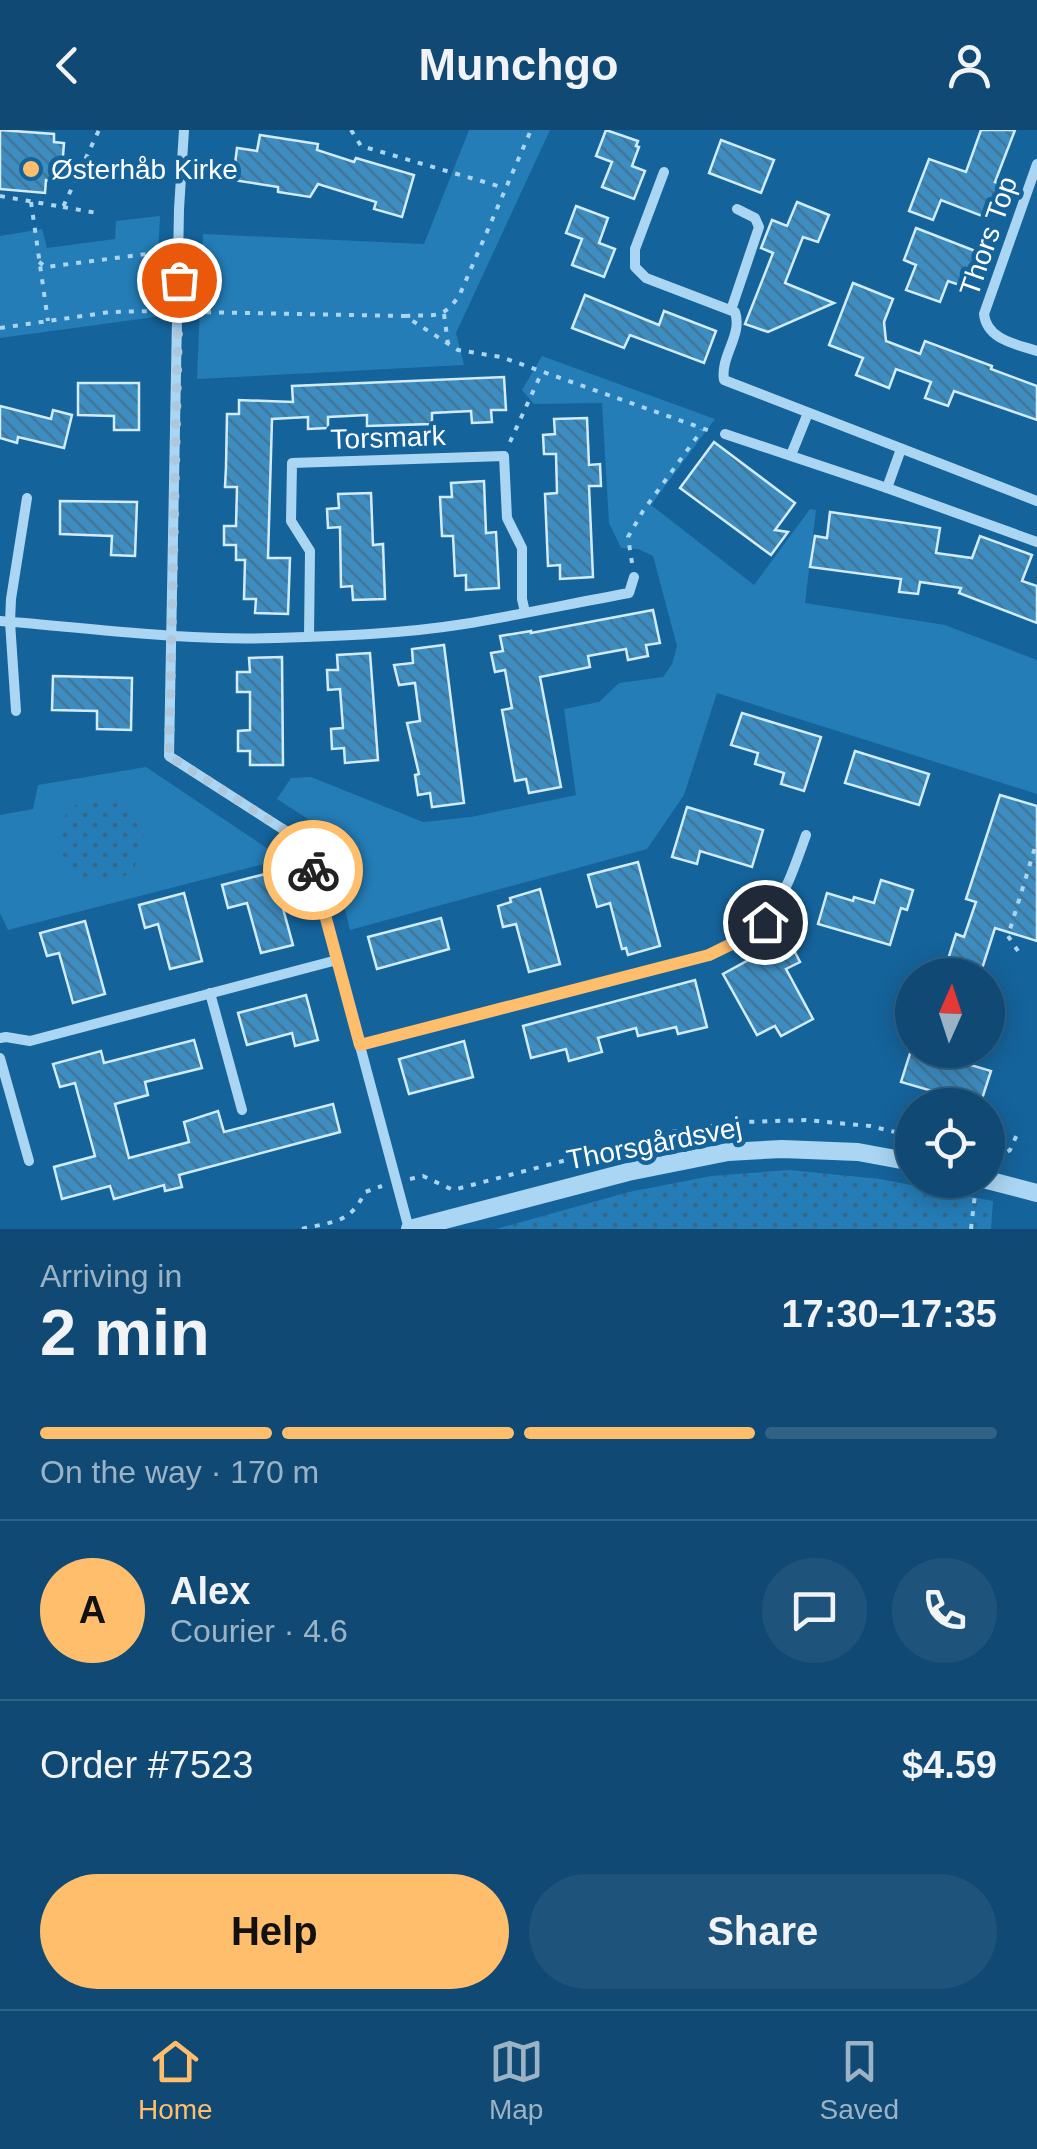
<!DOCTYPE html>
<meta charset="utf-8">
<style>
body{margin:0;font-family:Arial,sans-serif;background:#1e547c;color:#f1f3f6;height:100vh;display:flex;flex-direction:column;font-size:38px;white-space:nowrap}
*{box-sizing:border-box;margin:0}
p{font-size:32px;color:#9cb3c5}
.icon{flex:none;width:55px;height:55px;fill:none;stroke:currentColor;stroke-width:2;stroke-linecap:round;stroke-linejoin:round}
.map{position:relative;height:1099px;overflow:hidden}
.sheet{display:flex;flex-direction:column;background:#104a74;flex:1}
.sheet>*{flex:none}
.needle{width:65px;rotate:3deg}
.fabs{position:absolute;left:895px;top:828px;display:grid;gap:20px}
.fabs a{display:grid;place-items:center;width:110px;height:110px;border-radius:50%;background:#104a74;box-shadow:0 5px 25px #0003,0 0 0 2px #306286;font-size:50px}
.pin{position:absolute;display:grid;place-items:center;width:85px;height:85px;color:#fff;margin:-42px;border:5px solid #fff;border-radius:50%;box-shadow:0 2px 10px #0007}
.courier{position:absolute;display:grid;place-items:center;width:100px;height:100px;margin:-50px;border:8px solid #ffbe6c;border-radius:50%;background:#fff;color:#222;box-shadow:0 2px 12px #0007}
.headline em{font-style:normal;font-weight:700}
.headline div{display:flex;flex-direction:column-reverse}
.headline{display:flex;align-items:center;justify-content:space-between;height:170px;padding:0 40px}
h1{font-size:65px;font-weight:700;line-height:75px}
.bar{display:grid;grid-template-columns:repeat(4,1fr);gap:15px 10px;align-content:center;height:120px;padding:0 40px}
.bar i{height:12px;border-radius:8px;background:#306286}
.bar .selected{background:#ffbe6c}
.bar p{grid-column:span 4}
.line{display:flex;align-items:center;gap:25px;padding:0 40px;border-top:2px solid #306286}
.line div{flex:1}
.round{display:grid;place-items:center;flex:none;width:105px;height:105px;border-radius:52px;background:#1e547c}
.primary-button{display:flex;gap:20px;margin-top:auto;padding:20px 40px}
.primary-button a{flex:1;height:115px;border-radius:60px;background:#ffbe6c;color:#111;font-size:40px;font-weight:700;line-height:115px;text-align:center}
.primary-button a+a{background:#1e547c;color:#f1f3f6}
header{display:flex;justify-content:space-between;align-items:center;height:130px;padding:0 40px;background:#104a74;font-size:45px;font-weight:700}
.tab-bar{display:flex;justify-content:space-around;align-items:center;height:140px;border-top:2px solid #306286;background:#104a74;font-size:28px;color:#9cb3c5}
.tab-bar a{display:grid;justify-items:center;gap:5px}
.tab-bar .selected{color:#ffbe6c}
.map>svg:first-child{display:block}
.grass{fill:#247db7}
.park{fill:url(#park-dots)}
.building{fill:url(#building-back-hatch);stroke:#d2ecfd;stroke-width:2.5}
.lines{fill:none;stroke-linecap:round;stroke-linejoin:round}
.path{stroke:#aad6f3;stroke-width:4;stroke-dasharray:5 8;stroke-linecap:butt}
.minor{stroke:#aad6f3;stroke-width:10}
.tertiary{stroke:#aad6f3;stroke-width:18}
.done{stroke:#adc8dc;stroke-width:10;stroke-dasharray:0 18}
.route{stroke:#ffbe6c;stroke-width:12}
.poi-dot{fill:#ffbe6c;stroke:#15639b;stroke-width:4}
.labels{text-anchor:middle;stroke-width:9;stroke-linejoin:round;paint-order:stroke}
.poi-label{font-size:28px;fill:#fff;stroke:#15639b;text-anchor:start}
.street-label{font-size:28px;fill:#fff;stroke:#15639b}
</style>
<header><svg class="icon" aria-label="back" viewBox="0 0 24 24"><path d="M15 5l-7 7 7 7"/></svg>Munchgo<svg class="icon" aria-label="person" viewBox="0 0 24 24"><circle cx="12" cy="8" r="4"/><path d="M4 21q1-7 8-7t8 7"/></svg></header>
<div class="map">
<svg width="1037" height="1099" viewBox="0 0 1037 1099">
<defs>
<pattern id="park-dots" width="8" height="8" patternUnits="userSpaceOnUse" patternTransform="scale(2.5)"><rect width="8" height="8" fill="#247db7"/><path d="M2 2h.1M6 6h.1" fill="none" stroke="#366787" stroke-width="1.8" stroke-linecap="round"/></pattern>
<pattern id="building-back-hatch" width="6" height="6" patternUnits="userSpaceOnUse" patternTransform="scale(2.5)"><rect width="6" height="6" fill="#3d8dc1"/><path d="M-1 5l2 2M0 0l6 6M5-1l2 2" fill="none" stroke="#427698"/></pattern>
</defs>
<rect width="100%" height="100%" fill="#15639b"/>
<g class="grass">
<polygon points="469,0 550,0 456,203 464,235 197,249 203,104 424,114"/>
<polygon points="160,86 155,187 0,208 0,106 42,99 47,118 115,109 116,91"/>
<polygon points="542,226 715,289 651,375 754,455 810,379 816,380 805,473 945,495 1037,530 1037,664 717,563 684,665 647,719 350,800 325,700 277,669 291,648 311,647 423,692 471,687 576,665 564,579 599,572 619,553 663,547 672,534 677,516 653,426 638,419 621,418 609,393 602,273 534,274 522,260"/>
<polygon points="146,637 283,729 8,800 0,783 0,685 33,679 38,655"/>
</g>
<g class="park">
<circle cx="101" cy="710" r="43"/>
<polygon points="789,1040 880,1049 993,1071 991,1099 496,1099 629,1062 711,1046"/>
</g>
<g class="building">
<polygon points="0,0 54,4 54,12 64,13 61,51 46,50 45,63 0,59"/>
<polygon points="606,0 638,11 636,16 639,17 632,36 645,41 634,69 602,57 612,32 596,26"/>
<polygon points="981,0 1015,0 995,52 1000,54 987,88 941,70 933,90 909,81 929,29 966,42"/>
<polygon points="260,5 318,14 317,20 354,32 356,28 414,45 402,87 374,79 376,72 318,54 310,67 278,62 278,57 233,50 237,18 257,21"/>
<polygon points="721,10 774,30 761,63 709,43"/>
<polygon points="797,72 829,85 818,112 803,107 785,153 834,173 768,202 745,194 773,123 761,118 772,90 787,96"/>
<polygon points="576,76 608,88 599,113 615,119 604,147 572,135 582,109 566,103"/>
<polygon points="916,98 978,122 965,157 948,151 940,172 906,160 916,135 904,130"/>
<polygon points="853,153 893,169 884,192 886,211 920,224 925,211 992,236 991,239 1037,256 1037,290 954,261 948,276 925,268 931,252 896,239 889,258 856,245 863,228 829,215"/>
<polygon points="585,165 659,195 664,181 716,201 704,233 630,205 624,218 572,198"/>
<polygon points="504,247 506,280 491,280 492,292 472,293 471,281 432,283 432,294 367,296 367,285 328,287 328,298 308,299 308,287 272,289 268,428 290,428 288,484 255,483 256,469 244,469 245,430 236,430 236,415 224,415 224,396 236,396 237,357 225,357 226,337 227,284 239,284 239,270 293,272 292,256"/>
<polygon points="78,253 139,253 139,300 114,300 114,286 78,285"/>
<polygon points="0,276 51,289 53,280 72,285 64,318 18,307 17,313 0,308"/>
<polygon points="587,288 589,335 600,334 601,356 589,356 593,447 560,449 560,435 548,436 545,364 557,363 556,324 544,324 543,305 555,304 554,289"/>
<polygon points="714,312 795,373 775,400 788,402 771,425 680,358"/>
<polygon points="484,351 486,403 496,402 499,458 466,460 466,445 455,446 453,406 442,406 440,367 452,367 451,353"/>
<polygon points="371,363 373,415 383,414 385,469 353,470 352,456 341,457 340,397 328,398 327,379 339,378 338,364"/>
<polygon points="60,371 137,372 135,426 111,425 112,406 60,404"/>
<polygon points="830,382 940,398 936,423 972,428 980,406 1032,425 1022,451 1037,456 1037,493 959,463 961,458 920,452 918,464 899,462 901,449 810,437 815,406 827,408"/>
<polygon points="653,480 660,513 646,515 648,526 628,530 626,519 588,526 590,537 540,547 561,657 529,663 526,649 515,651 502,580 512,578 505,540 495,542 491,523 503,521 500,506 531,501 531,503"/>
<polygon points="444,515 464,673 432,677 430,663 418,665 415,645 419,644 407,593 420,591 415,553 399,555 394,535 413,533 412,519"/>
<polygon points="370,523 378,630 345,633 344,618 332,619 331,599 343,598 340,559 328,560 327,540 338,540 337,525"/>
<polygon points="282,527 283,635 250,635 250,621 238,621 238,601 250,600 250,562 237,562 237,542 250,542 249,528"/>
<polygon points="53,546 132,548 131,600 97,599 97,581 52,580"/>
<polygon points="742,583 821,607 804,661 781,654 784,643 755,634 758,623 731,615"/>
<polygon points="855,621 929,644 919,675 845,653"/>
<polygon points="1000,665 1037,676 1037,811 995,798 980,845 943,845 956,804 964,807 976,772 966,769"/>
<polygon points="687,677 763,700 752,737 700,721 697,734 672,727"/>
<polygon points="638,732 660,816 628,825 626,818 622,819 610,773 597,777 588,745"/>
<polygon points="273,742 293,815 261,823 247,773 228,778 222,755"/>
<polygon points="881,750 913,760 907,780 901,778 890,815 818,794 827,763 853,771 854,767 874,773"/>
<polygon points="540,759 560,834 529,842 516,794 503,797 498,776 511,772 510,768"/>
<polygon points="184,763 202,831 170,839 158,794 145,798 139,775"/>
<polygon points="441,788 449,819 377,839 368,807"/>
<polygon points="85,791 105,864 73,873 59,823 47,826 40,803"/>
<polygon points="783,811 785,814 789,811 800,832 786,839 813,889 781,906 775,896 757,905 723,844"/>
<polygon points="695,850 707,897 678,904 676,897 638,906 636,898 598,908 602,922 569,931 566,919 531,928 523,896"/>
<polygon points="306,865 318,910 295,916 292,903 247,915 238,883"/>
<polygon points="194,910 202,938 145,952 148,965 115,974 129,1028 189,1012 184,992 218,981 224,1002 333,974 340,1002 179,1045 182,1057 165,1061 164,1055 114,1069 110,1056 62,1069 54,1037 95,1026 75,953 60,957 53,934 101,921 104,933"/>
<polygon points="464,911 473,947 409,964 399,929"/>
<polygon points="912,917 912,920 921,920 991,941 980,975 901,952"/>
</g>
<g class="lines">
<g class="path">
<polyline points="351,0 361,16 505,58"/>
<polyline points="0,66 63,77 99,0"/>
<polyline points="31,72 48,191"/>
<polyline points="63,77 97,83"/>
<polyline points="39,132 46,137 162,122"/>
<polyline points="193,182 405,186 458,220 501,227 710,301"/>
<polyline points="444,184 448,214"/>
<path d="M 405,186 C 434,184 443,191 460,164 L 531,0"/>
<polyline points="0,198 110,182 159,181"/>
<polyline points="510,312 541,244"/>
<polyline points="632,433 628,407 643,381 702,300"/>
<polyline points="1018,821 1008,806 1037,711"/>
<polyline points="997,1029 1010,1020 1019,1000"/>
<polyline points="410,1049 423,1046 453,1060 676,1001 743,992 806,990 870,996 912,1006"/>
<path d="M 302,1099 C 334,1091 350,1094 365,1062 L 382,1056"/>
<polyline points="971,1099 975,1064"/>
</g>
<g class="minor">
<polyline points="184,0 179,79 169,626 306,714 409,1099"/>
<path d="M 1037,34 L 984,184 C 987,210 1016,214 1037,221"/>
<path d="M 664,42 L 635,119 L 635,137 L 646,148 L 735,182 C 743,205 720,226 724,250 L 1037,371"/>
<polyline points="731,180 759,97 755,88 737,79"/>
<polyline points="725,304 887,358 1037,412"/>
<polyline points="791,325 808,283"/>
<polyline points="887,358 901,319"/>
<path d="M 0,491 C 91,498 182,511 274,508 C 337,506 402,504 464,494 C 519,485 574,473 629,463 L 634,447"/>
<polyline points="309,506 310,421 291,391 292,333 504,326 507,388 522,418 522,469 525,482"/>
<polyline points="16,581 10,492 11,469 27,368"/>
<polyline points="210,863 242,980"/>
<polyline points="0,908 6,907 30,911 337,830"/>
<path d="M 360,915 L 709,825 C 775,797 783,769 806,705"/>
<polyline points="0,928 29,1031"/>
</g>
<g class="tertiary">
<polyline points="987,1050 1037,1063"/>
<polyline points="410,1099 628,1042 728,1022 782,1019 858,1022 912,1032"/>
</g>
</g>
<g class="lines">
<polyline class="done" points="179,150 169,626 306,714 313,740"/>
<polyline class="route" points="313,740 360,915 709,825 752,804 765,792"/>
</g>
<circle class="poi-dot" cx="31" cy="39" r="10"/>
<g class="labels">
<g class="poi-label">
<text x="51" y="49">Østerhåb Kirke</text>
</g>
<g class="street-label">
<text transform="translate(988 106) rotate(-71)" y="10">Thors Top</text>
<text transform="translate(388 307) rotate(-2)" y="10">Torsmark</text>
<text transform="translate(654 1013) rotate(-11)" y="10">Thorsgårdsvej</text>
</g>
</g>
</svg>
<div class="fabs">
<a><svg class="needle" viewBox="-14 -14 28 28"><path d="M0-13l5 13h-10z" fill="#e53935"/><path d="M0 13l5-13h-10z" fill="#9cb3c5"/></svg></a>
<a><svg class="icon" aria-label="locate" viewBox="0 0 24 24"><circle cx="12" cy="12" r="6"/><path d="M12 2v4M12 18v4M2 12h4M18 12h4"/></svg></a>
</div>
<div class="pin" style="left:179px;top:150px;background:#ea580c"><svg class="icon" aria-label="bag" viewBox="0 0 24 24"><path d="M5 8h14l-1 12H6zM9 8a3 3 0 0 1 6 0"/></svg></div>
<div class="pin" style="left:765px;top:792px;background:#1f2937"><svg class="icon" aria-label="home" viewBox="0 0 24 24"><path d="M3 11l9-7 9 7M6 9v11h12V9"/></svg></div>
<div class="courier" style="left:313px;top:740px"><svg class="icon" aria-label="bike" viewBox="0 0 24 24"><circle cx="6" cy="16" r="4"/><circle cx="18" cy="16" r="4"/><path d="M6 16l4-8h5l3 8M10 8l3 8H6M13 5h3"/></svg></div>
</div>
<section class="sheet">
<div class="headline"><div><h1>2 min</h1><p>Arriving in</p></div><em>17:30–17:35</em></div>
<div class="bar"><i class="selected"></i><i class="selected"></i><i class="selected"></i><i></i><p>On the way · 170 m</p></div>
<div class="line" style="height:180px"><b class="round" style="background:#ffbe6c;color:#111">A</b><div><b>Alex</b><p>Courier · 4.6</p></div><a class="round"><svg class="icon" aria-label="chat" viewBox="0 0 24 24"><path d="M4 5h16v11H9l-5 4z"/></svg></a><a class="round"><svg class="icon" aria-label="phone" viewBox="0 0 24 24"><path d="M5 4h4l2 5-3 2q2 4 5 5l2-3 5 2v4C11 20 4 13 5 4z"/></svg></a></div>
<div class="line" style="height:130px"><div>Order #7523</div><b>$4.59</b></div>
<div class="primary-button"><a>Help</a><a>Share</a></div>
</section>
<nav class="tab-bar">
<a class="selected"><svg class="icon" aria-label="home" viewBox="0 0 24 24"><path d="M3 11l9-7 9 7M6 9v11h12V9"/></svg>Home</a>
<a><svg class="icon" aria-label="map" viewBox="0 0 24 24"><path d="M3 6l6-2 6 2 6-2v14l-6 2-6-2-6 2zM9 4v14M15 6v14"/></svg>Map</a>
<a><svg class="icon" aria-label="saved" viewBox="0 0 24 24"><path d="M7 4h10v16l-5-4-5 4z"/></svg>Saved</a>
</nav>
